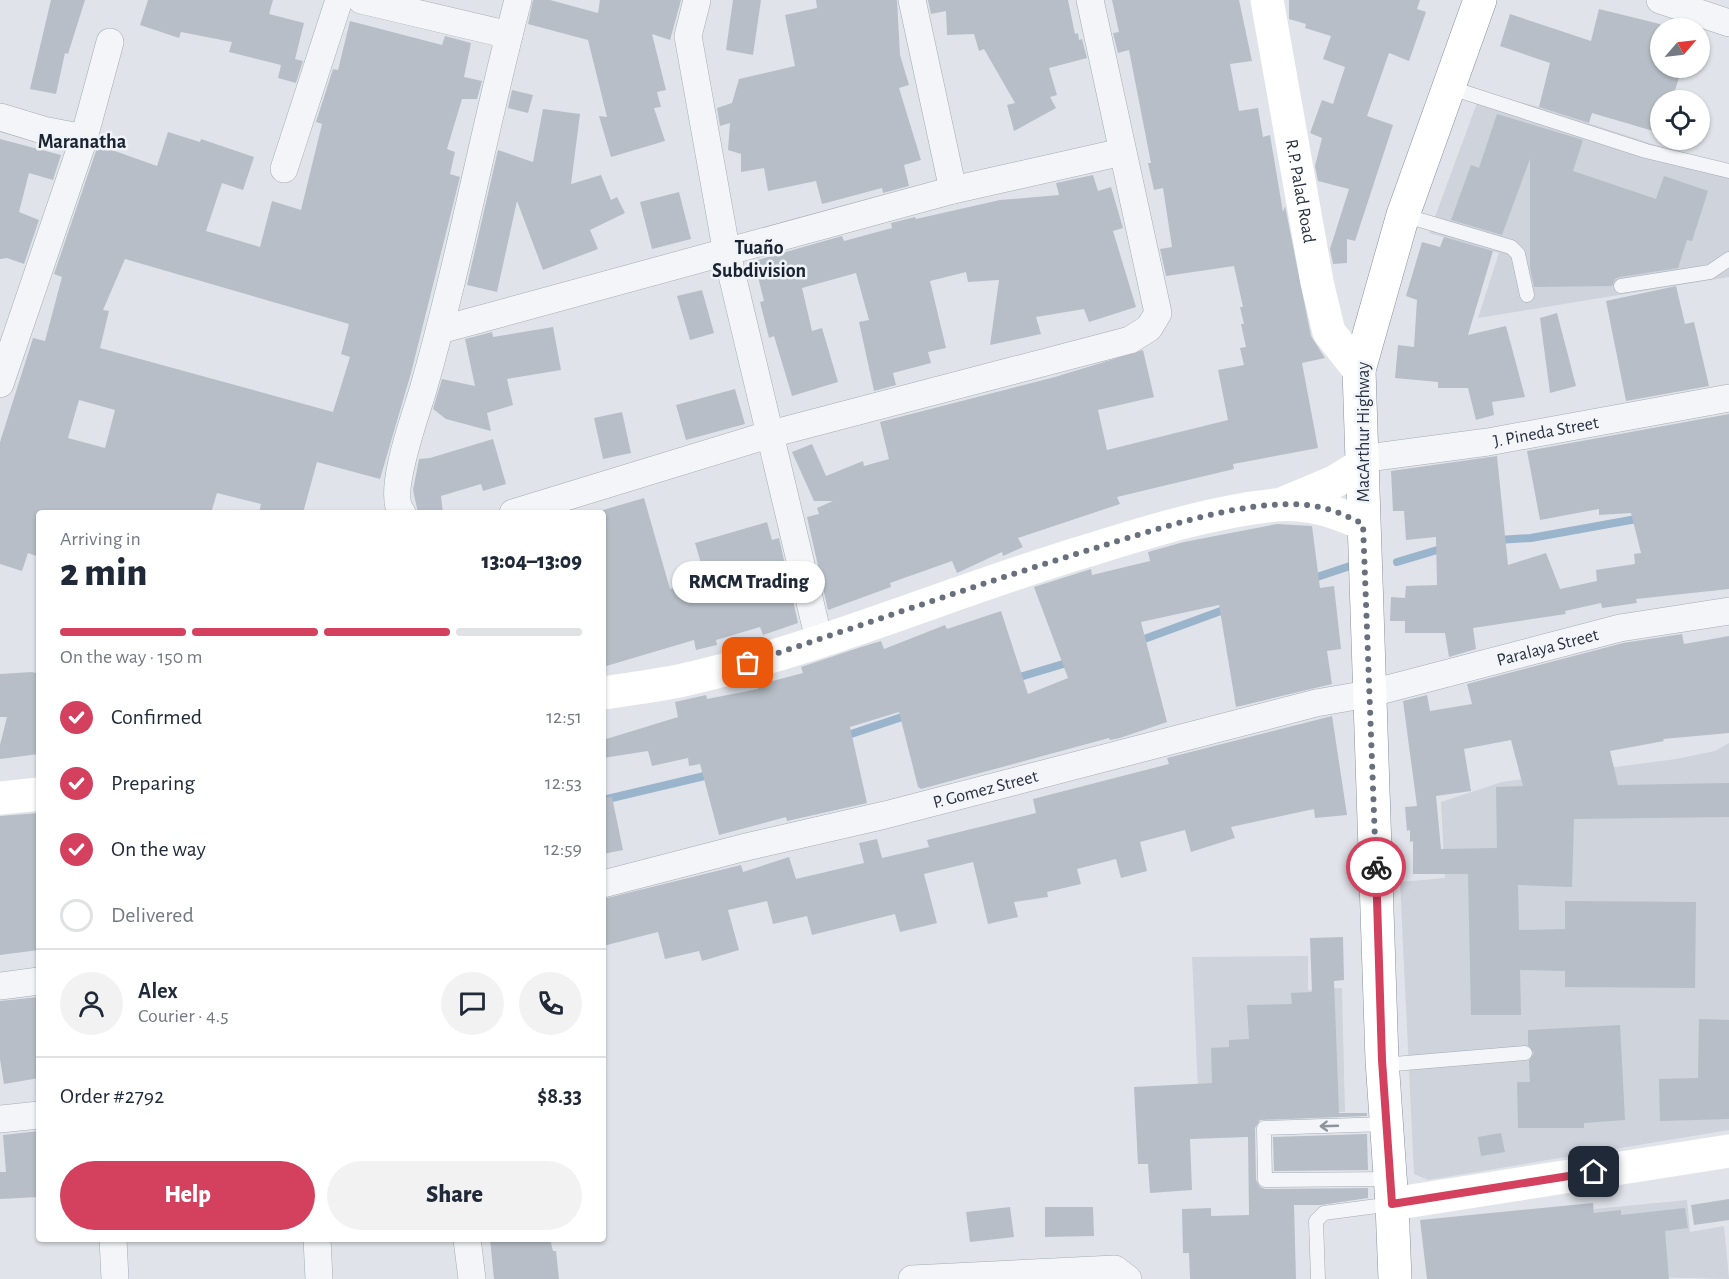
<!DOCTYPE html>
<meta charset="utf-8">
<style>
body{margin:0;font-family:"Alegreya Sans",sans-serif;background:#f2f2f3;color:#1f2937;height:100vh;display:flex;flex-direction:column;font-size:22px;white-space:nowrap}
*{box-sizing:border-box;margin:0}
p{font-size:20px;color:#747a83}
.icon{flex:none;width:33px;height:33px;fill:none;stroke:currentColor;stroke-width:2;stroke-linecap:round;stroke-linejoin:round}
.map{position:relative;flex:1;overflow:hidden}
.sheet{position:absolute;left:36px;top:510px;width:570px;height:732px;display:flex;flex-direction:column;background:#fff;border-radius:6px;box-shadow:0 2px 4px #0004}
.sheet>*{flex:none}
.needle{width:39px;rotate:62deg}
.controls{position:absolute;left:1650px;top:18px;display:grid;gap:12px}
.controls a{display:grid;place-items:center;width:60px;height:60px;border-radius:50%;background:#fff;box-shadow:0 2px 4px #0004;font-size:30px}
.pin{position:absolute;display:grid;place-items:center;width:51px;height:51px;color:#fff;margin:-26px;border-radius:12px;box-shadow:0 3px 9px #0006}
.courier{position:absolute;display:grid;place-items:center;width:60px;height:60px;margin:-30px;border:4px solid #d3415e;border-radius:50%;background:#fff;color:#222;box-shadow:0 2px 8px #0007}
.bubble{position:absolute;height:42px;border-radius:21px;background:#fff;box-shadow:0 2px 4px #0004;font-size:20px;font-weight:800;line-height:42px;text-align:center}
.head em{font-style:normal;font-weight:800}
.head div{display:flex;flex-direction:column-reverse}
.head{display:flex;align-items:center;justify-content:space-between;height:102px;padding:0 24px}
h1{font-size:39px;font-weight:800;line-height:45px}
.bar{display:grid;grid-template-columns:repeat(4,1fr);gap:9px 6px;align-content:center;height:72px;padding:0 24px}
.bar i{height:8px;border-radius:4px;background:#e0e1e3}
.bar .active{background:#d3415e}
.bar p{grid-column:span 4}
.line{display:flex;align-items:center;gap:15px;padding:0 24px;border-top:2px solid #e0e1e3}
.line div{flex:1}
.round{display:grid;place-items:center;flex:none;width:63px;height:63px;border-radius:32px;background:#f2f2f3}
ol{padding:0 24px;list-style:none}
li{display:flex;align-items:center;gap:18px;height:66px}
li p{margin-inline-start:auto}
li .icon{padding:6px;border-radius:50%;background:#d3415e;color:#fff;stroke-width:4}
li:last-child{color:#747a83}
li i{width:33px;height:33px;border:3px solid #e0e1e3;border-radius:50%}
.button{display:flex;gap:12px;margin-top:auto;padding:12px 24px}
.button a{flex:1;height:69px;border-radius:36px;background:#d3415e;color:#fff;font-size:24px;font-weight:800;line-height:69px;text-align:center}
.button a+a{background:#f2f2f3;color:#1f2937}
.map>svg:first-child{display:block}
.built{fill:#ced3dc}
.lines{fill:none;stroke-linecap:round;stroke-linejoin:round}
.stream{stroke:#9ab4cb;stroke-width:8}
.building{fill:#b7bec7;fill-rule:evenodd}
.lane-casing{stroke:#a5abb4;stroke-width:15}
.street-casing{stroke:#a5abb4;stroke-width:28}
.highway-casing{stroke:#8792a1;stroke-width:34}
.lane{stroke:#f3f5f8;stroke-width:14}
.street{stroke:#f3f5f8;stroke-width:27}
.secondary{stroke:#fff;stroke-width:33}
.highway{stroke:#fff;stroke-width:33}
.oneway{stroke:#8e949d}
.done{stroke:#68707d;stroke-width:6;stroke-dasharray:0 10.8}
.route{stroke:#d3415e;stroke-width:8}
.labels{text-anchor:middle;stroke-width:5;stroke-linejoin:round;paint-order:stroke}
.street-label{font-size:18px;fill:#283242;stroke:#f0f3f7}
.neighbourhood-label{font-size:20px;font-weight:bold;fill:#1a2332;stroke:#f0f3f7}
</style>
<div class="map">
<svg width="1729" height="1279" viewBox="0 0 1729 1279">
<rect width="100%" height="100%" fill="#e0e4ea"/>
<g class="built">
<polygon points="1481,92 1536,106 1708,162 1729,163 1729,277 1478,318 1499,253 1429,233"/>
<polygon points="1729,743 1729,1130 1428,1180 1414,1174 1400,882 1445,878 1441,802 1502,782 1676,759 1715,751"/>
<polygon points="1308,956 1308,990 1342,988 1345,1112 1247,1106 1199,1111 1192,957"/>
<polygon points="1687,1200 1690,1232 1724,1226 1729,1279 1602,1276 1594,1209"/>
</g>
<g class="lines">
<g class="stream">
<polyline points="1497,540 1531,538 1642,518"/>
<polyline points="1397,562 1444,548"/>
<polyline points="1311,579 1350,566"/>
<polyline points="1136,642 1229,608"/>
<polyline points="1013,679 1070,662"/>
<polyline points="842,737 908,715"/>
<polyline points="603,800 713,774"/>
</g>
</g>
<g class="building">
<polygon points="51,0 85,0 68,54 65,53 56,94 30,89"/>
<polygon points="148,0 273,0 269,14 304,23 295,59 303,61 296,83 278,78 281,65 229,52 232,42 181,32 179,38 140,25"/>
<polygon points="533,0 550,0 598,13 600,0 681,0 670,40 652,34 666,90 657,92 661,107 654,108 665,141 611,157 599,116 607,117 588,40 528,24"/>
<polygon points="733,0 761,0 753,55 726,50"/>
<polygon points="816,0 897,0 900,55 909,85 899,88 921,160 904,165 909,186 883,193 882,188 822,204 816,181 768,191 764,168 741,172 741,154 728,150 730,123 720,126 717,108 732,103 739,79 795,66 785,15 817,8"/>
<polygon points="928,0 1068,0 1075,34 1078,33 1079,40 1082,39 1087,58 1049,68 1057,95 1050,97 1056,108 1014,131 1007,105 1015,103 984,49 979,51 974,34 947,35 946,11 931,14"/>
<polygon points="1112,0 1239,0 1252,61 1230,64 1239,111 1258,108 1263,137 1270,135 1283,212 1285,206 1311,336 1325,358 1302,363 1318,448 1233,464 1234,469 1117,497 1120,504 1018,538 1023,547 1003,556 1002,552 957,573 952,561 890,583 891,587 828,610 807,517 819,514 817,508 833,501 814,501 792,452 812,444 826,476 863,461 864,466 889,459 880,422 1055,377 1143,350 1154,397 1098,410 1107,450 1228,420 1218,370 1244,365 1240,348 1246,347 1241,324 1244,324 1240,307 1243,307 1234,266 1166,276 1160,249 1172,247 1163,188 1154,190 1148,163 1151,163 1129,50 1118,53 1113,33 1119,32"/>
<polygon points="1289,0 1420,0 1417,9 1426,12 1409,61 1389,53 1367,116 1393,125 1355,241 1347,239 1347,263 1333,264 1330,249 1349,189 1318,181 1315,166 1322,138 1310,133 1322,100 1333,104 1345,67 1323,59 1331,36 1305,28 1306,24 1289,19"/>
<polygon points="1599,9 1660,24 1660,68 1682,68 1672,100 1660,100 1660,133 1592,113 1589,123 1539,107 1550,63 1500,46 1510,14 1591,41"/>
<path d="M 350,21 L 442,45 L 445,36 L 471,43 L 464,77 L 482,81 L 477,99 L 462,99 L 447,149 L 455,152 L 450,174 L 460,177 L 411,373 L 380,479 L 317,462 L 303,513 L 259,513 L 261,504 L 217,493 L 211,513 L 39,513 L 39,557 L 28,553 L 22,571 L 0,564 L 0,442 L 33,338 L 45,341 L 62,277 L 54,274 L 98,145 L 157,166 L 168,132 L 200,142 L 201,139 L 254,157 L 243,190 L 222,183 L 206,231 L 260,247 L 272,201 L 301,210 L 322,124 L 316,122 L 333,69 L 338,70 ZM 125,259 L 349,324 L 341,354 L 350,357 L 333,412 L 100,348 L 109,311 L 103,310 ZM 79,400 L 115,410 L 105,448 L 68,438 Z"/>
<polygon points="512,90 533,95 528,113 508,108"/>
<polygon points="543,109 580,114 571,184 601,175 611,200 617,197 625,213 590,230 598,249 543,270 517,201 497,292 467,285 498,150 533,162"/>
<polygon points="1497,114 1583,140 1573,171 1656,199 1664,176 1708,191 1692,241 1687,240 1678,268 1620,277 1615,279 1612,286 1534,287 1530,268 1530,159 1502,235 1451,220 1471,165 1479,168"/>
<polygon points="0,139 61,155 53,180 29,173 19,212 39,220 24,264 7,258 0,259"/>
<polygon points="1093,175 1098,191 1111,187 1123,228 1113,231 1136,307 1089,322 1084,309 1036,317 1041,334 990,345 999,280 968,282 966,272 930,281 946,348 928,352 931,363 893,373 896,385 874,391 859,322 869,320 856,273 802,288 812,331 822,328 838,382 792,396 774,336 769,338 760,302 764,301 754,261 842,236 844,241 892,228 891,223 915,217 916,219 1000,200 1059,195 1056,183"/>
<polygon points="679,192 691,239 652,249 640,202"/>
<polygon points="1444,237 1493,251 1468,335 1506,326 1525,397 1492,402 1494,415 1476,420 1468,388 1438,388 1438,382 1395,378 1398,345 1414,347 1417,300 1406,296 1422,242 1440,247"/>
<polygon points="1676,286 1685,324 1694,322 1709,386 1626,401 1606,301"/>
<polygon points="702,290 714,333 690,340 677,296"/>
<polygon points="1557,313 1576,386 1550,393 1540,318"/>
<polygon points="553,327 561,370 507,379 513,405 487,413 491,431 446,419 433,409 442,379 475,386 465,339 492,332 493,337"/>
<polygon points="735,389 745,424 686,440 676,405"/>
<polygon points="622,412 631,453 603,459 594,418"/>
<polygon points="1729,414 1729,589 1636,599 1637,603 1602,608 1601,603 1565,611 1566,614 1473,628 1476,649 1449,657 1445,633 1405,633 1405,621 1390,621 1391,597 1405,598 1406,586 1437,585 1436,537 1406,540 1404,511 1393,511 1391,471 1497,456 1508,565 1546,553 1560,589 1597,581 1596,570 1635,564 1634,554 1641,553 1631,513 1599,515 1599,509 1540,520 1527,451"/>
<polygon points="493,439 506,484 483,491 481,484 441,496 443,513 418,513 413,490 419,459 430,458"/>
<polygon points="644,498 670,589 706,580 695,543 767,522 772,540 779,538 798,623 763,635 760,627 716,640 717,645 696,650 694,640 603,667 603,510"/>
<polygon points="1277,524 1312,526 1320,588 1334,586 1341,649 1327,651 1332,684 1236,707 1219,605 1141,622 1167,722 1120,738 1110,740 1109,738 921,789 918,787 899,712 850,727 867,803 787,821 786,817 719,835 700,764 689,766 688,758 652,766 648,751 603,758 603,740 678,717 675,702 706,695 707,699 758,689 757,685 803,673 801,667 858,648 881,641 884,649 945,625 947,629 1001,611 1028,694 1068,678 1034,587 1091,569 1092,575 1150,561 1148,552 1184,542"/>
<path d="M 1682,634 L 1684,644 L 1729,636 L 1729,733 L 1663,739 L 1664,741 L 1610,751 L 1618,785 L 1729,783 L 1729,817 L 1574,819 L 1572,887 L 1518,885 L 1519,930 L 1565,929 L 1565,901 L 1696,902 L 1695,988 L 1565,987 L 1565,971 L 1520,970 L 1521,1015 L 1471,1015 L 1468,874 L 1413,874 L 1413,841 L 1410,842 L 1410,830 L 1407,831 L 1405,807 L 1417,806 L 1403,701 L 1427,695 L 1430,711 L 1472,704 L 1467,684 L 1623,643 ZM 1511,740 L 1523,786 L 1496,787 L 1497,848 L 1441,849 L 1436,796 L 1471,791 L 1464,749 Z"/>
<polygon points="32,672 39,674 39,754 0,759 0,745 7,717 0,717 0,674"/>
<polygon points="1332,716 1347,815 1315,818 1314,809 1231,827 1235,838 1191,852 1185,830 1140,842 1147,871 1121,878 1116,859 1077,869 1081,884 1047,892 1048,897 1014,902 1018,917 988,924 973,862 924,874 937,923 900,932 895,914 812,935 807,916 773,924 767,901 728,910 739,950 702,961 699,951 665,959 658,932 603,946 603,899 741,865 743,872 789,857 796,879 864,863 859,843 877,839 882,858 929,847 927,840 931,839 1036,813 1033,799 1169,764 1167,758"/>
<polygon points="612,797 623,850 603,854 603,798"/>
<polygon points="39,813 39,950 0,955 0,816"/>
<polygon points="1343,937 1344,980 1334,981 1339,1113 1367,1113 1367,1116 1260,1120 1255,1128 1256,1180 1260,1187 1265,1189 1368,1188 1368,1198 1321,1205 1294,1205 1296,1279 1190,1279 1189,1253 1183,1253 1182,1209 1211,1208 1211,1216 1249,1215 1248,1137 1190,1139 1192,1190 1150,1193 1148,1164 1138,1164 1134,1087 1212,1083 1211,1048 1229,1047 1229,1040 1249,1039 1247,1005 1292,1004 1291,993 1312,992 1310,938"/>
<polygon points="39,997 39,1078 4,1084 0,1059 0,1001"/>
<polygon points="1699,1019 1729,1020 1729,1119 1660,1121 1659,1079 1698,1078"/>
<polygon points="1620,1025 1625,1120 1584,1123 1584,1128 1518,1128 1517,1082 1530,1082 1529,1061 1534,1053 1528,1045 1528,1030"/>
<polygon points="39,1131 39,1197 0,1199 0,1172 6,1172 3,1135"/>
<polygon points="1501,1133 1505,1152 1481,1156 1478,1137"/>
<polygon points="1367,1134 1368,1170 1274,1171 1273,1137"/>
<polygon points="1729,1199 1729,1220 1694,1225 1691,1205"/>
<polygon points="1593,1203 1594,1213 1621,1210 1621,1215 1685,1208 1688,1228 1665,1231 1669,1279 1427,1279 1420,1220"/>
<polygon points="1010,1207 1014,1237 970,1242 966,1212"/>
<polygon points="1045,1207 1093,1207 1094,1236 1045,1237"/>
<polygon points="490,1239 550,1239 553,1251 556,1251 559,1279 494,1279"/>
</g>
<g class="lines">
<g class="lane-casing">
<g id="lane">
<polyline points="1448,87 1646,151 1729,171"/>
<polyline points="1403,215 1511,247 1518,254 1527,295"/>
<polyline points="1621,286 1710,272 1729,259"/>
<polyline points="1382,1065 1525,1053"/>
<polyline points="1387,1124 1264,1128 1265,1180 1390,1179"/>
<polyline points="1318,1279 1316,1221 1324,1213 1392,1204"/>
</g>
</g>
<g class="street-casing">
<g id="street">
<polyline points="361,0 509,35"/>
<polyline points="697,0 688,36 727,254 819,640"/>
<polyline points="912,0 953,190"/>
<polyline points="1660,0 1729,23"/>
<polyline points="0,117 43,130 84,138"/>
<polyline points="284,169 339,0"/>
<polyline points="440,330 953,190 1122,152"/>
<polyline points="0,384 84,138 110,42"/>
<path id="s1" d="M 1360,459 L 1488,442 L 1729,398"/>
<path d="M 402,513 C 386,494 416,414 423,390 C 460,261 484,129 518,0"/>
<polyline points="513,513 771,434 1130,340 1149,328 1158,313 1090,0"/>
<path id="s2" d="M 603,884 L 742,848 L 885,815 L 1316,703 L 1368,694 L 1620,628 L 1729,611"/>
<polyline points="0,986 39,981"/>
<polyline points="0,1119 39,1115"/>
<polyline points="113,1239 115,1279"/>
<polyline points="317,1239 319,1279"/>
<polyline points="467,1239 472,1279"/>
<polyline points="912,1279 1115,1269 1128,1279"/>
</g>
</g>
<g class="highway-casing">
<polyline id="highway" points="1395,1279 1392,1204 1382,1060 1359,370 1403,215 1480,0"/>
</g>
<use href="#lane" class="lane"/>
<use href="#street" class="street"/>
<g class="secondary">
<path id="s3" d="M 1267,0 L 1317,282 L 1329,332 L 1359,370"/>
<polyline points="1284,503 1334,482 1360,466"/>
<path d="M 603,693 C 628,689 654,686 679,681 C 818,650 950,592 1086,551 C 1148,532 1210,512 1275,505 C 1307,502 1334,511 1363,524"/>
<polyline points="0,798 39,794"/>
<polyline points="1392,1204 1729,1151"/>
</g>
<use href="#highway" class="highway"/>
</g>
<defs><path id="oneway-shaft" d="M-6 0H5M1.5-3L5.5 0L1.5 3" fill="none" stroke-width="1.6" stroke-linecap="round" stroke-linejoin="round" transform="scale(1.5)"/></defs>
<use class="oneway" href="#oneway-shaft" transform="translate(1329 1126) rotate(178)"/>
<g class="lines">
<path class="done" d="M 748,663 C 866,624 984,582 1102,546 C 1161,528 1245,499 1307,505 C 1327,507 1345,515 1363,524 L 1376,867"/>
<polyline class="route" points="1376,867 1382,1060 1392,1204 1594,1172"/>
</g>
<g class="labels">
<g class="street-label">
<text dy="6" stroke="none"><textPath href="#s3" startOffset="194">R.P. Palad Road</textPath></text>
<text dy="6" stroke="none"><textPath href="#s1" startOffset="188">J. Pineda Street</textPath></text>
<text transform="translate(1363 432) rotate(-90)" y="6">MacArthur Highway</text>
<text dy="6" stroke="none"><textPath href="#s2" startOffset="974">Paralaya Street</textPath></text>
<text dy="6" stroke="none"><textPath href="#s2" startOffset="394">P. Gomez Street</textPath></text>
</g>
<g class="neighbourhood-label">
<text x="82" y="148">Maranatha</text>
<text x="759" y="254">Tuaño<tspan x="759" dy="23">Subdivision</tspan></text>
</g>
</g>
</svg>
<div class="controls">
<a><svg class="needle" viewBox="-14 -14 28 28"><path d="M0-13l5 13h-10z" fill="#e53935"/><path d="M0 13l5-13h-10z" fill="#747a83"/></svg></a>
<a><svg class="icon" aria-label="locate" viewBox="0 0 24 24"><circle cx="12" cy="12" r="6"/><path d="M12 2v4M12 18v4M2 12h4M18 12h4"/></svg></a>
</div>
<div class="pin" style="left:748px;top:663px;background:#ea580c"><svg class="icon" aria-label="bag" viewBox="0 0 24 24"><path d="M5 8h14l-1 12H6zM9 8a3 3 0 0 1 6 0"/></svg></div>
<div class="pin" style="left:1594px;top:1172px;background:#1f2937"><svg class="icon" aria-label="home" viewBox="0 0 24 24"><path d="M3 11l9-7 9 7M6 9v11h12V9"/></svg></div>
<div class="courier" style="left:1376px;top:867px"><svg class="icon" aria-label="bike" viewBox="0 0 24 24"><circle cx="6" cy="16" r="4"/><circle cx="18" cy="16" r="4"/><path d="M6 16l4-8h5l3 8M10 8l3 8H6M13 5h3"/></svg></div>
<div class="bubble" style="left:672px;top:561px;width:153px">RMCM Trading</div>
<section class="sheet">
<div class="head"><div><h1>2 min</h1><p>Arriving in</p></div><em>13:04–13:09</em></div>
<div class="bar"><i class="active"></i><i class="active"></i><i class="active"></i><i></i><p>On the way · 150 m</p></div>
<ol>
<li><svg class="icon" aria-label="check" viewBox="0 0 24 24"><path d="M5 12l5 5 9-10"/></svg>Confirmed<p>12:51</p></li>
<li><svg class="icon" aria-label="check" viewBox="0 0 24 24"><path d="M5 12l5 5 9-10"/></svg>Preparing<p>12:53</p></li>
<li><svg class="icon" aria-label="check" viewBox="0 0 24 24"><path d="M5 12l5 5 9-10"/></svg>On the way<p>12:59</p></li>
<li><i></i>Delivered</li>
</ol>
<div class="line" style="height:108px"><a class="round"><svg class="icon" aria-label="person" viewBox="0 0 24 24"><circle cx="12" cy="8" r="4"/><path d="M4 21q1-7 8-7t8 7"/></svg></a><div><b>Alex</b><p>Courier · 4.5</p></div><a class="round"><svg class="icon" aria-label="chat" viewBox="0 0 24 24"><path d="M4 5h16v11H9l-5 4z"/></svg></a><a class="round"><svg class="icon" aria-label="phone" viewBox="0 0 24 24"><path d="M5 4h4l2 5-3 2q2 4 5 5l2-3 5 2v4C11 20 4 13 5 4z"/></svg></a></div>
<div class="line" style="height:78px"><div>Order #2792</div><b>$8.33</b></div>
<div class="button"><a>Help</a><a>Share</a></div>
</section>
</div>
